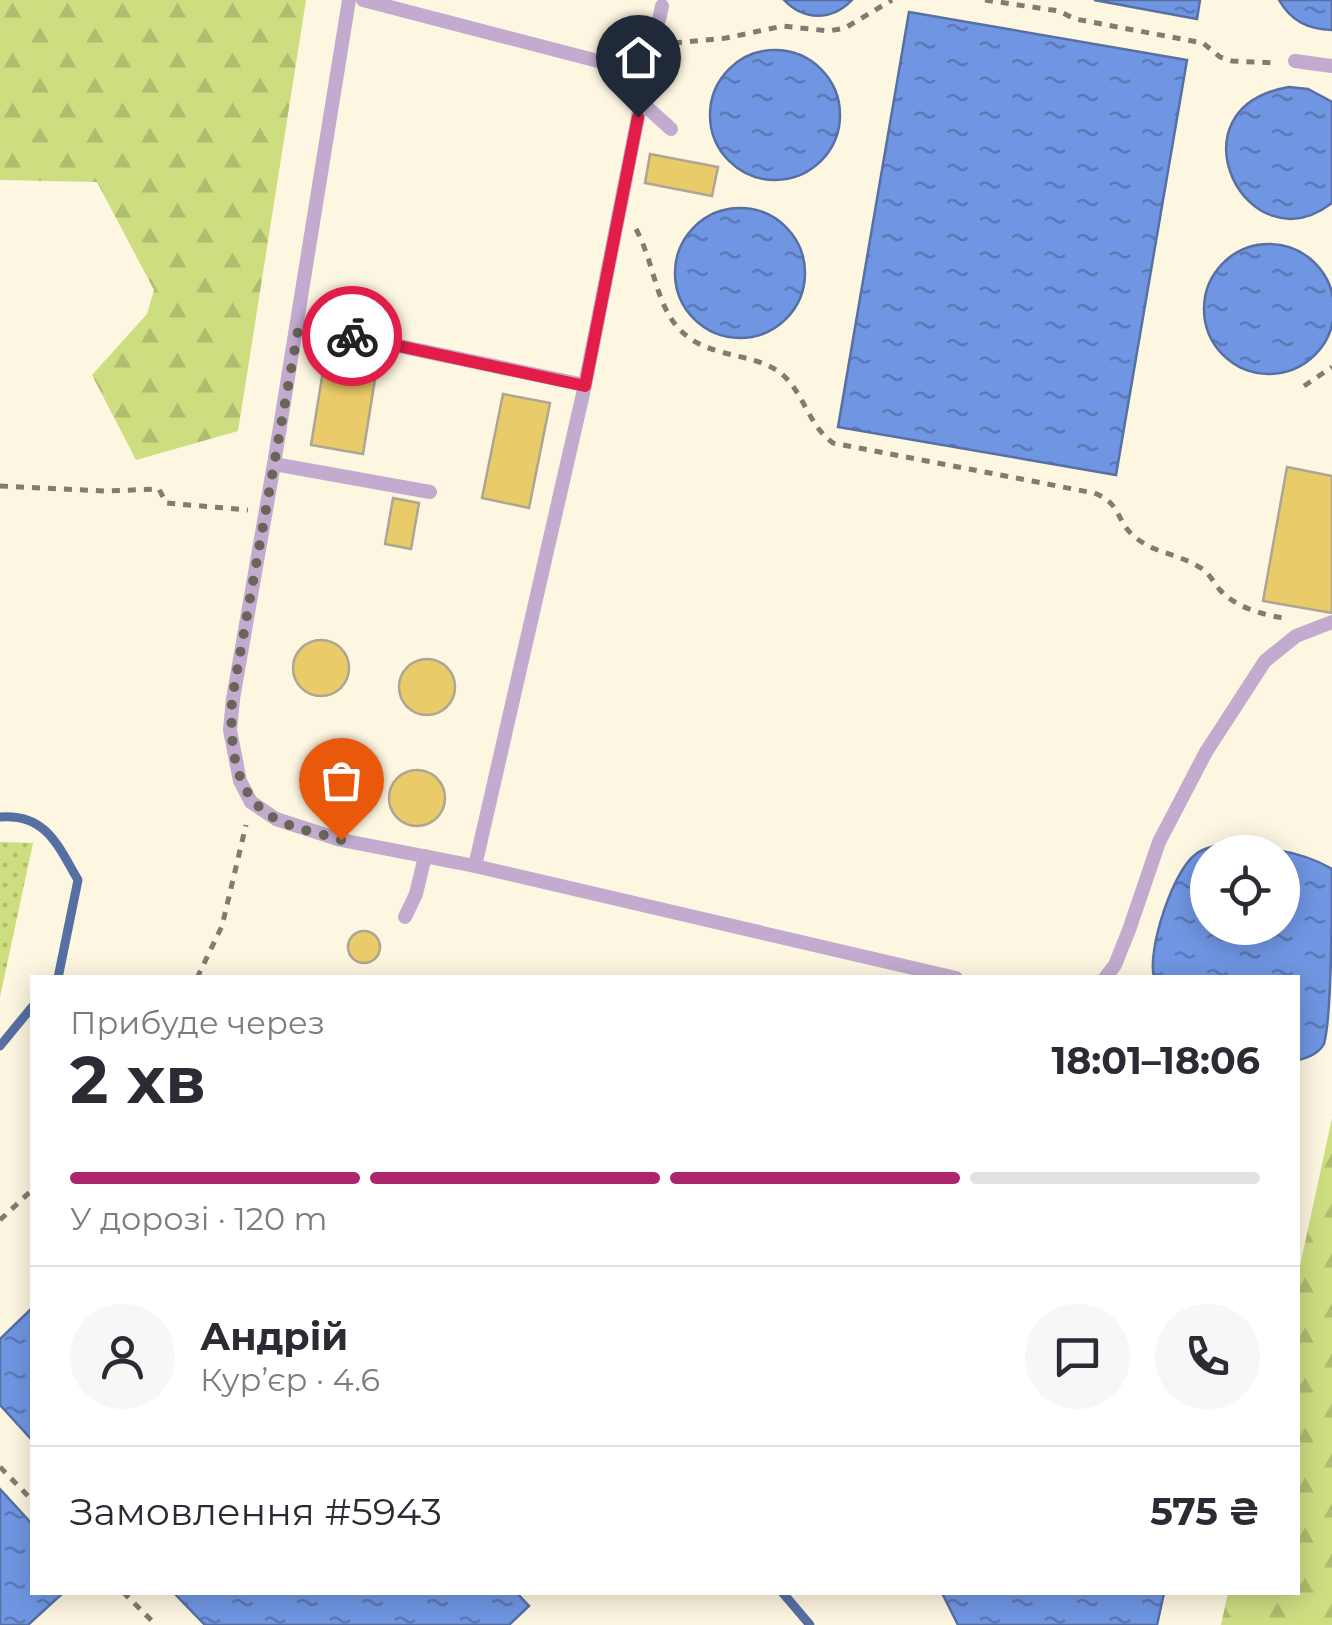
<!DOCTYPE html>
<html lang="uk">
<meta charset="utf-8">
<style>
body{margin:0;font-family:Montserrat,sans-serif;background:#f7f7f7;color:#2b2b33;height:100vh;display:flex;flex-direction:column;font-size:38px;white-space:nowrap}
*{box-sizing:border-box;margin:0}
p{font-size:32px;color:#7c7c81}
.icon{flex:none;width:55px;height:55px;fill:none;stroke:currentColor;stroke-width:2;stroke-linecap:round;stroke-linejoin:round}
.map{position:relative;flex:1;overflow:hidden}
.drawer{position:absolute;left:30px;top:975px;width:1270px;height:620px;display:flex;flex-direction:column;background:#fff;border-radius:0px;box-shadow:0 5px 25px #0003}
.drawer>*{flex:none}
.controls{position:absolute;left:1190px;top:835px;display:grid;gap:20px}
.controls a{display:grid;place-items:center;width:110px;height:110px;border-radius:50%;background:#fff;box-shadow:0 5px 25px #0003;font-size:50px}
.pin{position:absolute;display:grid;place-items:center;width:85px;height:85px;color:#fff;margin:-102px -42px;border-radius:50% 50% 50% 0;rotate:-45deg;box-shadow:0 0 10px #0007}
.pin .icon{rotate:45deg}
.courier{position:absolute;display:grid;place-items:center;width:100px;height:100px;margin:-50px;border:8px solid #e11d48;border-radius:50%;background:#fff;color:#222;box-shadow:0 2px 12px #0007}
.summary em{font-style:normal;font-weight:700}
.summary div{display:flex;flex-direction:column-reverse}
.summary{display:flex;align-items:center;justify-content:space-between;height:170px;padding:0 40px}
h1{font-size:65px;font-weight:700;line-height:75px}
.bar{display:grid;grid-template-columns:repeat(4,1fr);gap:15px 10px;align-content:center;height:120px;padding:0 40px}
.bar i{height:12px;border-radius:8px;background:#e1e1e2}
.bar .selected{background:#ac2469}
.bar p{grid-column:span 4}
.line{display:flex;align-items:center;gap:25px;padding:0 40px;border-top:2px solid #e1e1e2}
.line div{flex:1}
.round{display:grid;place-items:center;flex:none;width:105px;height:105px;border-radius:52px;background:#f7f7f7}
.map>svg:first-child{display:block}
.grass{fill:url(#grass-dots)}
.forest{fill:url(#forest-firs)}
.water{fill:url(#water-ripples);stroke:#5670a4;stroke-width:2.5;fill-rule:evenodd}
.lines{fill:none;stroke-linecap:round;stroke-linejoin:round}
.stream{stroke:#5670a4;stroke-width:9}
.building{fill:#e9cb69;stroke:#ada693;stroke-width:2.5}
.path{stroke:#807c6f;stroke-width:5;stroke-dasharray:8 8;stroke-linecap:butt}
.service{stroke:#c2abcf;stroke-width:14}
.done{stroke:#696559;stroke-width:10;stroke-dasharray:0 18}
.route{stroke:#e11d48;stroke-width:12}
</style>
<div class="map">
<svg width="1332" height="1625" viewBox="0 0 1332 1625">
<defs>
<pattern id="grass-dots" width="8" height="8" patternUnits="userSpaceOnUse" patternTransform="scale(2.5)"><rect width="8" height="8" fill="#cddd80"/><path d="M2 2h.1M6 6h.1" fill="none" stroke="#afbd6e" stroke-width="1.8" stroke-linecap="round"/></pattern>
<pattern id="forest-firs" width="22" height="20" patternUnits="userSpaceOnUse" patternTransform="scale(2.5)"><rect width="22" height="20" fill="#cddd80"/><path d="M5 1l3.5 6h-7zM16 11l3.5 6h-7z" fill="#afbd6e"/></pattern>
<pattern id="water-ripples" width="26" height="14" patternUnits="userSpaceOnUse" patternTransform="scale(2.5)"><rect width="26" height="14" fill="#7096e3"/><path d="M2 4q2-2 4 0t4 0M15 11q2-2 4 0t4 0" fill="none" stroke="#5b79b7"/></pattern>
</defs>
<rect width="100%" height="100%" fill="#fdf6e1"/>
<polygon class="grass" points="0,842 33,843 0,997"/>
<g class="forest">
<polygon points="0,0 306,0 238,431 136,460 92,375 147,314 154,290 97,182 0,180"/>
<polygon points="1332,1118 1332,1625 1221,1625 1228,1593 1298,1592 1298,1275"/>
</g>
<g class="water">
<path d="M 784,0 L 852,0 C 832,21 804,21 784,0 Z"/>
<polygon points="1094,0 1200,0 1197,19"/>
<path d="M 1279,0 L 1332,0 L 1332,30 C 1307,29 1291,21 1279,0 Z"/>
<polygon points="909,12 1187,60 1116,475 838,427"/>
<circle cx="775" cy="115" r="65"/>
<path d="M 1289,87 L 1308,89 L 1332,102 L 1332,203 C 1247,269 1166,108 1289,87 Z"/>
<circle cx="740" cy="273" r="65"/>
<circle cx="1269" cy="309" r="65"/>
<path d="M 1218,845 C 1256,846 1299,849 1332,869 C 1332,907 1332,1015 1324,1044 C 1319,1053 1307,1058 1298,1060 L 1298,978 L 1154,977 C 1147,950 1173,870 1196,854 C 1202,849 1211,847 1218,845 ZM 1208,852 L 1282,852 L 1282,928 L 1208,928 Z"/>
<polygon points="32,1308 32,1440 0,1405 0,1339"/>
<polygon points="0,1489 32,1524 32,1592 63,1593 28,1625 0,1625"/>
<polygon points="516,1592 529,1606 509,1625 205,1625 174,1593"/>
<polygon points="942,1593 1164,1593 1157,1625 958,1625"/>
</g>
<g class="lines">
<g class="stream">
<path d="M 0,817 C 46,813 58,846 78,880 L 58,978"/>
<polyline points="0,1046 32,1007"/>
<polyline points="782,1592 810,1625"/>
</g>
</g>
<g class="building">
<polygon points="650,154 718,167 712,196 645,183"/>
<polygon points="323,371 375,379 363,454 311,445"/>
<polygon points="503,394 550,403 529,508 482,498"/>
<polygon points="1287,467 1332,476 1332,613 1263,601"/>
<polygon points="393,498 419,503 411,549 385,544"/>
<circle cx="321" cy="668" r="28"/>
<circle cx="427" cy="687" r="28"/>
<circle cx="417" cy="798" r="28"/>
<circle cx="364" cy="947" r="16"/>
</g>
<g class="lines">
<g class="path">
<polyline points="985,0 1059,11 1075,19 1203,43 1220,57 1232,61 1277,63"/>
<polyline points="674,43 726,38 783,26 829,31 845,28 892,0"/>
<path d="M 636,229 C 662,278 653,333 718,351 C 740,358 764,359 783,375 C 804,394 809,426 833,443 L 1094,493 C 1122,503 1115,521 1135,537 C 1153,553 1179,554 1199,567 C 1209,572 1213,582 1220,590 C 1235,607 1263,615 1284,618"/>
<polyline points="1304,386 1332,367"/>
<polyline points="0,486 106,491 159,489 166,503 248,510"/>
<polyline points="197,978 222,926 246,825"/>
<polyline points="0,1220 32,1190"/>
<polyline points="0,1467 32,1500"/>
<polyline points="123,1592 156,1625"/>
</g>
<g class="service">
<polyline points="349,0 274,464 430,492"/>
<polyline points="363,0 625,68"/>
<polyline points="1295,61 1332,66"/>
<polyline points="640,101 671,129"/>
<polyline points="299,325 585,385"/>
<polyline points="274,464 233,699 230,730 240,781 251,802 276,819 341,840 475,866 956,978"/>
<path d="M 475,866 L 585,385 L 638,117 L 640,101 L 625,68 C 648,50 657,34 662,6"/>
<polyline points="405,917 416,894 425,856"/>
<polyline points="1105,978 1115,965 1129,930 1159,842 1206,752 1265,661 1296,636 1332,622"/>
</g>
</g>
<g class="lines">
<path class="done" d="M 341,840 C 320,833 293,829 274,818 C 232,794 230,742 232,699 L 299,325 L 352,336"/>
<polyline class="route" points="352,336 585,386 638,117"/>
</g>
</svg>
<div class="controls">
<a><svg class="icon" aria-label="locate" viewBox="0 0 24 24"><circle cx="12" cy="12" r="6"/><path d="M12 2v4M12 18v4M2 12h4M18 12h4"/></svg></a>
</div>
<div class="pin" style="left:341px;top:840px;background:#ea580c"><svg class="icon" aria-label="bag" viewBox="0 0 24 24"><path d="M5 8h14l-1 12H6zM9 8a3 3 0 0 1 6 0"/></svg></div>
<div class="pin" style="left:638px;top:117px;background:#1f2937"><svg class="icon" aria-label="home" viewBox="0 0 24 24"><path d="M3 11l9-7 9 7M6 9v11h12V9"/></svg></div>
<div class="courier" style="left:352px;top:336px"><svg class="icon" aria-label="bike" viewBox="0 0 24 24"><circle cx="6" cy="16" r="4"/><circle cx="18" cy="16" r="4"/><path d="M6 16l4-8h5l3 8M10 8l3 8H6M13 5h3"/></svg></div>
<section class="drawer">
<div class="summary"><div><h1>2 хв</h1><p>Прибуде через</p></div><em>18:01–18:06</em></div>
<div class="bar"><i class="selected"></i><i class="selected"></i><i class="selected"></i><i></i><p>У дорозі · 120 m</p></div>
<div class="line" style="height:180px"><a class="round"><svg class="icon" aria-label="person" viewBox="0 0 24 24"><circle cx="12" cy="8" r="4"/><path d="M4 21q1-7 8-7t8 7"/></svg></a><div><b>Андрій</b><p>Кур’єр · 4.6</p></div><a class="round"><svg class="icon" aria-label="chat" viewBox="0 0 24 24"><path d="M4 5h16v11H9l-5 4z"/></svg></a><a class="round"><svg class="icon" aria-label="phone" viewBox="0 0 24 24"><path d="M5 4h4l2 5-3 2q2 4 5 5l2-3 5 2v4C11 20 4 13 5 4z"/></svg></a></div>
<div class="line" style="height:130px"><div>Замовлення #5943</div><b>575 ₴</b></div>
</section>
</div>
